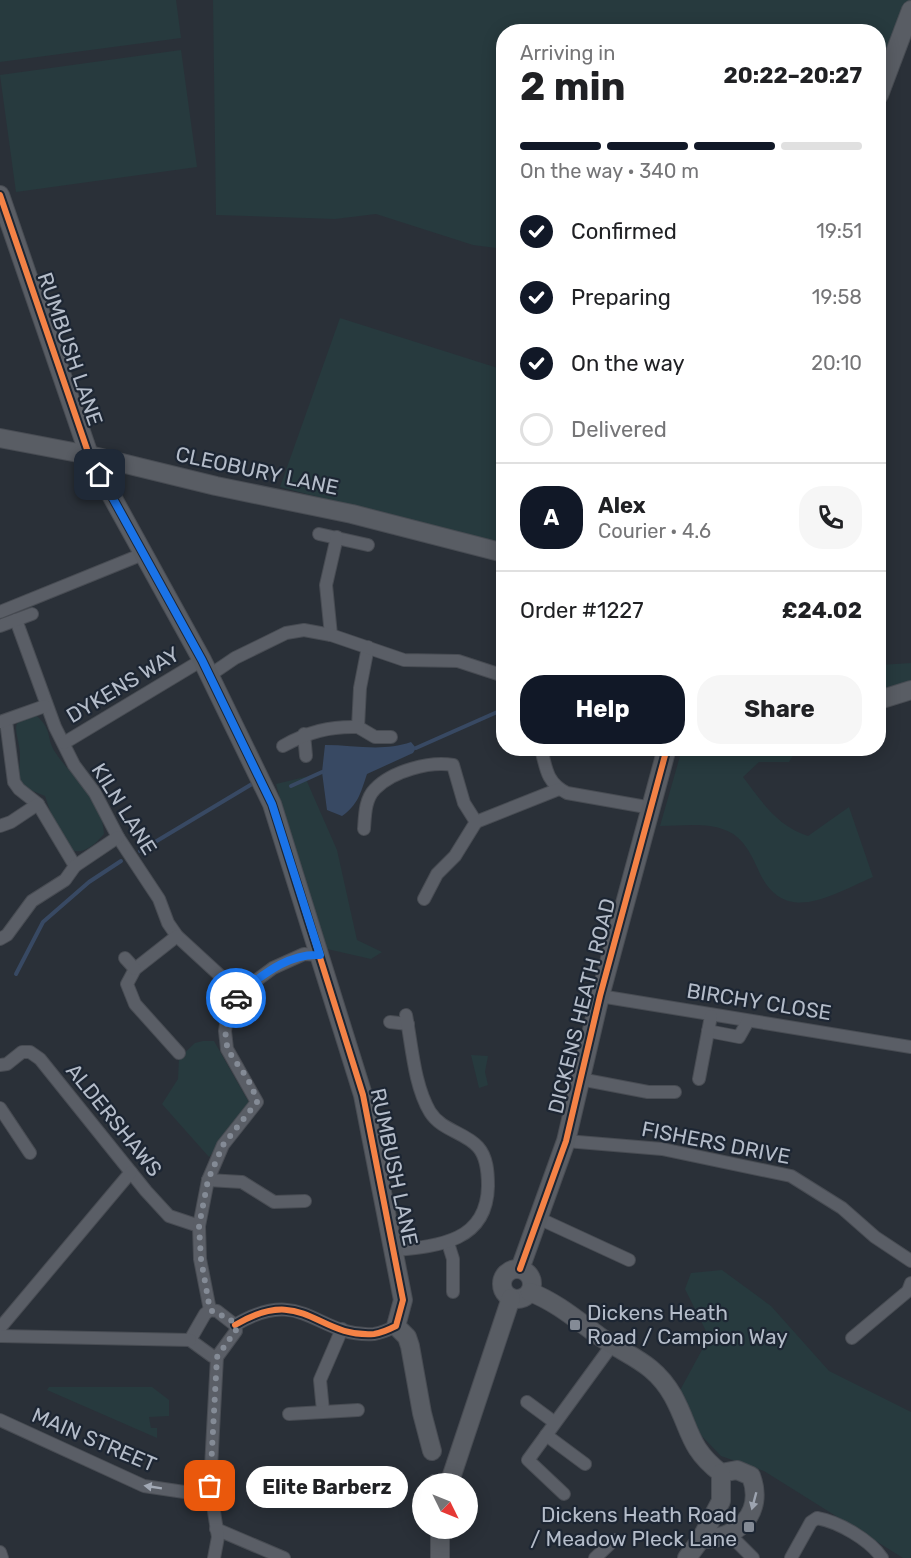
<!DOCTYPE html>
<meta charset="utf-8">
<style>
body{margin:0;font-family:Rubik,sans-serif;background:#f6f6f6;color:#202124;height:100vh;display:flex;flex-direction:column;font-size:22px;white-space:nowrap}
*{box-sizing:border-box;margin:0}
p{font-size:20px;color:#757577}
.icon{flex:none;width:33px;height:33px;fill:none;stroke:currentColor;stroke-width:2;stroke-linecap:round;stroke-linejoin:round}
.map{position:relative;flex:1;overflow:hidden}
.panel{position:absolute;left:496px;top:24px;width:390px;height:732px;display:flex;flex-direction:column;background:#fff;border-radius:24px;box-shadow:0 3px 15px #0003}
.panel>*{flex:none}
.needle{width:39px;rotate:133deg}
.controls{position:absolute;left:412px;top:1473px;display:grid;gap:12px}
.controls a{display:grid;place-items:center;width:66px;height:66px;border-radius:50%;background:#fff;box-shadow:0 3px 15px #0003;font-size:30px}
.pin{position:absolute;display:grid;place-items:center;width:51px;height:51px;color:#fff;margin:-26px;border-radius:12px;box-shadow:0 3px 9px #0006}
.courier{position:absolute;display:grid;place-items:center;width:60px;height:60px;margin:-30px;border:4px solid #1a73e8;border-radius:50%;background:#fff;color:#222;box-shadow:0 2px 8px #0007}
.bubble{position:absolute;height:42px;border-radius:21px;background:#fff;box-shadow:0 3px 15px #0003;font-size:20px;font-weight:700;line-height:42px;text-align:center}
.summary em{font-style:normal;font-weight:700}
.summary div{display:flex;flex-direction:column-reverse}
.summary{display:flex;align-items:center;justify-content:space-between;height:102px;padding:0 24px}
h1{font-size:39px;font-weight:700;line-height:45px}
.bar{display:grid;grid-template-columns:repeat(4,1fr);gap:9px 6px;align-content:center;height:72px;padding:0 24px}
.bar i{height:8px;border-radius:4px;background:#e0e0e0}
.bar .active{background:#111827}
.bar p{grid-column:span 4}
.line{display:flex;align-items:center;gap:15px;padding:0 24px;border-top:2px solid #e0e0e0}
.line div{flex:1}
.round{display:grid;place-items:center;flex:none;width:63px;height:63px;border-radius:24px;background:#f6f6f6}
ol{padding:0 24px;list-style:none}
li{display:flex;align-items:center;gap:18px;height:66px}
li p{margin-inline-start:auto}
li .icon{padding:6px;border-radius:50%;background:#111827;color:#fff;stroke-width:4}
li:last-child{color:#757577}
li i{width:33px;height:33px;border:3px solid #e0e0e0;border-radius:50%}
.cta{display:flex;gap:12px;margin-top:auto;padding:12px 24px}
.cta a{flex:1;height:69px;border-radius:24px;background:#111827;color:#fff;font-size:24px;font-weight:700;line-height:69px;text-align:center}
.cta a+a{background:#f6f6f6;color:#202124}
.map>svg:first-child{display:block}
.green{fill:#273a3e}
.water{fill:#384963}
.lines{fill:none;stroke-linecap:round;stroke-linejoin:round}
.stream{stroke:#384963;stroke-width:4}
.street-casing{stroke:#484c53;stroke-width:14}
.secondary-casing{stroke:#484c53;stroke-width:20}
.street{stroke:#5a5e66;stroke-width:12}
.secondary{stroke:#595d64;stroke-width:18}
.cycleway-casing{stroke:#1d2633;stroke-width:10}
.cycleway{stroke:#f48246;stroke-width:6}
.oneway{fill:#a2a9b5}
.oneway2{fill:#9da4b0}
.done{stroke:#848b96;stroke-width:6;stroke-dasharray:0 10.8}
.route{stroke:#1a73e8;stroke-width:8}
.poi-dot{fill:#848b96;stroke:#1d2633;stroke-width:2}
.labels{text-anchor:middle;stroke-width:4.5;stroke-linejoin:round;paint-order:stroke}
.street-label{font-size:21px;fill:#b4bcc9;stroke:#1d2633}
.poi-label{font-size:21px;fill:#b4bcc9;stroke:#1d2633;text-anchor:start}
</style>
<div class="map">
<svg width="911" height="1558" viewBox="0 0 911 1558">
<rect width="100%" height="100%" fill="#2a3038"/>
<g class="green">
<polygon points="0,0 176,0 181,38 0,62"/>
<polygon points="213,0 911,0 911,2 879,79 879,32 504,32 504,249 473,245 376,214 335,219 216,215"/>
<polygon points="181,50 197,167 16,192 0,75"/>
<polygon points="340,318 504,370 504,546 280,487"/>
<polygon points="911,663 911,683 879,693 879,665"/>
<path d="M 37,716 C 53,731 46,738 55,752 C 74,781 102,796 104,834 C 66,878 57,828 45,796 L 23,787 C 17,774 20,767 20,754 C 19,733 5,718 37,716 Z"/>
<path d="M 682,749 L 797,749 L 789,762 L 759,762 L 743,777 C 762,802 777,826 808,836 L 849,807 L 873,877 C 829,896 782,928 757,867 C 750,852 742,836 725,830 C 707,822 679,826 660,826 Z"/>
<polygon points="305,777 337,850 357,940 382,952 371,959 327,949 298,866 276,784"/>
<polygon points="203,1041 214,1041 251,1106 209,1157 162,1104 178,1079 179,1058 195,1043"/>
<polygon points="471,1055 488,1056 485,1072 488,1085 479,1088"/>
<polygon points="722,1270 771,1306 829,1371 911,1412 911,1558 903,1558 764,1471 721,1456 693,1427 678,1394 709,1337 685,1289 691,1273"/>
<polygon points="49,1387 152,1387 169,1400 169,1416 149,1417 151,1428 157,1428 157,1438 47,1390"/>
</g>
<path class="water" d="M 411,742 L 416,748 L 413,753 L 367,774 C 361,792 358,805 342,816 L 327,810 L 322,772 L 325,745 C 354,745 383,752 411,742 Z"/>
<g class="lines">
<g class="stream">
<polyline points="416,748 504,709"/>
<polyline points="291,786 322,772"/>
<polyline points="140,851 252,784"/>
<polyline points="16,974 43,922 89,882 121,861"/>
</g>
<g class="street-casing">
<g id="street">
<polyline points="319,534 368,545"/>
<polyline points="0,612 143,554"/>
<polyline points="16,620 55,727 74,765 95,793 118,837 159,899 168,923 177,936 239,993"/>
<polyline points="0,626 32,614"/>
<polyline points="331,635 326,585 337,537"/>
<polyline points="368,647 360,688 358,727 375,737 391,737"/>
<polyline points="210,675 235,658 286,633 304,630 331,635 404,660 458,661 504,676"/>
<polyline points="6,721 14,782 19,789 38,804 75,866"/>
<polyline points="0,722 45,706"/>
<polyline points="304,734 306,756"/>
<polyline points="64,743 202,660"/>
<path d="M 283,746 C 308,732 330,726 358,727"/>
<path d="M 541,748 C 546,769 547,783 567,793 L 652,808"/>
<polyline points="476,822 559,789"/>
<polyline points="0,826 11,822 38,804"/>
<path d="M 364,829 C 365,815 365,799 375,789 C 392,771 430,761 453,765 L 464,803 L 476,822 L 455,856 L 437,874 L 424,899"/>
<polyline points="177,936 135,969 127,984 135,1004 179,1053"/>
<polyline points="0,939 7,935 32,901 65,880 75,866 118,837"/>
<polyline points="125,958 135,969"/>
<polyline points="600,996 911,1047"/>
<polyline points="390,1022 408,1024"/>
<polyline points="708,1031 739,1037 748,1021"/>
<polyline points="0,1065 7,1064 22,1052 30,1052 40,1059 146,1191 169,1216 199,1226"/>
<polyline points="580,1079 648,1092 675,1092"/>
<polyline points="699,1079 711,1016"/>
<polyline points="0,1108 30,1153"/>
<polyline points="566,1141 662,1149 791,1176 842,1208 875,1237 911,1261"/>
<polyline points="208,1180 242,1182 274,1202 305,1201"/>
<polyline points="538,1218 629,1260"/>
<polyline points="448,1243 453,1259 453,1292"/>
<path d="M 395,1250 C 438,1246 487,1242 488,1186 C 488,1172 487,1157 478,1147 C 465,1132 442,1131 430,1112 C 414,1085 412,1046 406,1015"/>
<polyline points="210,1310 200,1259 199,1226 208,1180 223,1145 257,1102 227,1049 225,1031 227,1018 239,993 273,968 304,954 320,955"/>
<polygon points="210,1310 217,1311 235,1325 236,1331 217,1357 212,1356 190,1340 205,1314"/>
<path d="M 235,1325 C 304,1284 316,1338 374,1334 C 381,1333 390,1329 396,1326"/>
<polyline points="0,1328 131,1172"/>
<polyline points="0,1336 190,1340"/>
<polyline points="852,1338 908,1291 911,1283"/>
<polyline points="527,1402 554,1422"/>
<polyline points="323,1411 320,1380 342,1329"/>
<polyline points="289,1414 358,1410"/>
<polyline points="0,1420 144,1486 211,1496"/>
<polyline points="546,1435 585,1464"/>
<polyline points="434,1481 449,1483"/>
<polyline points="564,1494 528,1460 612,1345"/>
<polyline points="216,1529 284,1558"/>
<polyline points="730,1535 753,1558"/>
<polyline points="0,1552 2,1558"/>
<polyline points="214,1558 218,1537 210,1486 217,1357"/>
<polyline points="595,1558 614,1540"/>
<path d="M 791,1558 L 811,1522 L 817,1518 C 839,1522 870,1540 882,1558"/>
</g>
</g>
<g class="secondary-casing">
<g id="secondary">
<polyline points="879,95 911,10"/>
<polyline points="0,195 89,455 202,660 272,804 363,1095 403,1300 396,1326 407,1337 410,1346 422,1413 432,1451"/>
<polyline points="0,438 89,455 216,486 352,514 504,553"/>
<polyline points="879,700 911,690"/>
<polyline points="520,1269 566,1141 600,996 667,748"/>
<circle cx="517" cy="1284" r="15"/>
<path d="M 530,1292 C 556,1302 577,1320 599,1336 C 629,1357 654,1362 673,1396 C 691,1429 688,1448 721,1473 L 737,1470 L 751,1476 C 765,1513 737,1540 701,1539"/>
<polyline points="449,1484 511,1298"/>
<polyline points="440,1528 440,1558"/>
<polyline points="687,1558 701,1539 721,1501 721,1473"/>
</g>
</g>
<use href="#street" class="street"/>
<use href="#secondary" class="secondary"/>
<g class="cycleway-casing">
<g id="cycleway">
<path d="M 0,195 L 89,455 L 202,660 L 272,804 L 363,1095 L 403,1300 L 396,1326 C 390,1329 381,1333 374,1334 C 316,1338 304,1284 235,1325"/>
<polyline points="520,1269 566,1141 600,996 667,748"/>
</g>
</g>
<use href="#cycleway" class="cycleway"/>
</g>
<defs><path id="oneway-solid" d="M-6-.8H1V-3.2L6.5 0L1 3.2V.8H-6Z" transform="scale(1.5)"/></defs>
<use class="oneway" href="#oneway-solid" transform="translate(153 1487) rotate(-171)"/>
<use class="oneway2" href="#oneway-solid" transform="translate(754 1501) rotate(105)"/>
<g class="lines">
<path class="done" d="M 210,1486 L 217,1357 L 236,1330 L 231,1320 L 210,1310 L 201,1259 L 199,1226 L 208,1180 L 223,1145 L 257,1102 C 244,1053 208,1060 236,998"/>
<path class="route" d="M 100,475 L 202,660 L 272,804 L 320,955 C 288,953 263,975 239,993 L 236,998"/>
</g>
<g class="poi-dot">
<rect x="569" y="1319" width="12" height="12" rx="3"/>
<rect x="743" y="1521" width="12" height="12" rx="3"/>
</g>
<g class="labels">
<g class="street-label">
<text transform="translate(70 349) rotate(71)" y="7">RUMBUSH LANE</text>
<text transform="translate(257 471) rotate(12)" y="7">CLEOBURY LANE</text>
<text transform="translate(123 685) rotate(-31)" y="7">DYKENS WAY</text>
<text transform="translate(124 809) rotate(58)" y="7">KILN LANE</text>
<text transform="translate(759 1002) rotate(9)" y="7">BIRCHY CLOSE</text>
<text transform="translate(582 1006) rotate(-76)" y="7">DICKENS HEATH ROAD</text>
<text transform="translate(114 1120) rotate(51)" y="7">ALDERSHAWS</text>
<text transform="translate(716 1143) rotate(11)" y="7">FISHERS DRIVE</text>
<text transform="translate(394 1167) rotate(78)" y="7">RUMBUSH LANE</text>
<text transform="translate(94 1440) rotate(23)" y="7">MAIN STREET</text>
</g>
<g class="poi-label">
<text x="587" y="1320">Dickens Heath<tspan x="587" dy="24">Road / Campion Way</tspan></text>
<text x="737" y="1522" text-anchor="end">Dickens Heath Road<tspan x="737" dy="24">/ Meadow Pleck Lane</tspan></text>
</g>
</g>
</svg>
<div class="controls">
<a><svg class="needle" viewBox="-14 -14 28 28"><path d="M0-13l5 13h-10z" fill="#e53935"/><path d="M0 13l5-13h-10z" fill="#757577"/></svg></a>
</div>
<div class="pin" style="left:210px;top:1486px;background:#ea580c"><svg class="icon" aria-label="bag" viewBox="0 0 24 24"><path d="M5 8h14l-1 12H6zM9 8a3 3 0 0 1 6 0"/></svg></div>
<div class="pin" style="left:100px;top:475px;background:#1f2937"><svg class="icon" aria-label="home" viewBox="0 0 24 24"><path d="M3 11l9-7 9 7M6 9v11h12V9"/></svg></div>
<div class="courier" style="left:236px;top:998px"><svg class="icon" aria-label="car" viewBox="0 0 24 24"><path d="M5 17H2v-5l4-1 3-4h7l3 4 3 1v5h-3M9 17h6M6 11h13"/><circle cx="7" cy="17" r="2"/><circle cx="17" cy="17" r="2"/></svg></div>
<div class="bubble" style="left:246px;top:1466px;width:162px">Elite Barberz</div>
<section class="panel">
<div class="summary"><div><h1>2 min</h1><p>Arriving in</p></div><em>20:22–20:27</em></div>
<div class="bar"><i class="active"></i><i class="active"></i><i class="active"></i><i></i><p>On the way · 340 m</p></div>
<ol>
<li><svg class="icon" aria-label="check" viewBox="0 0 24 24"><path d="M5 12l5 5 9-10"/></svg>Confirmed<p>19:51</p></li>
<li><svg class="icon" aria-label="check" viewBox="0 0 24 24"><path d="M5 12l5 5 9-10"/></svg>Preparing<p>19:58</p></li>
<li><svg class="icon" aria-label="check" viewBox="0 0 24 24"><path d="M5 12l5 5 9-10"/></svg>On the way<p>20:10</p></li>
<li><i></i>Delivered</li>
</ol>
<div class="line" style="height:108px"><b class="round" style="background:#111827;color:#fff">A</b><div><b>Alex</b><p>Courier · 4.6</p></div><a class="round"><svg class="icon" aria-label="phone" viewBox="0 0 24 24"><path d="M5 4h4l2 5-3 2q2 4 5 5l2-3 5 2v4C11 20 4 13 5 4z"/></svg></a></div>
<div class="line" style="height:78px"><div>Order #1227</div><b>£24.02</b></div>
<div class="cta"><a>Help</a><a>Share</a></div>
</section>
</div>
